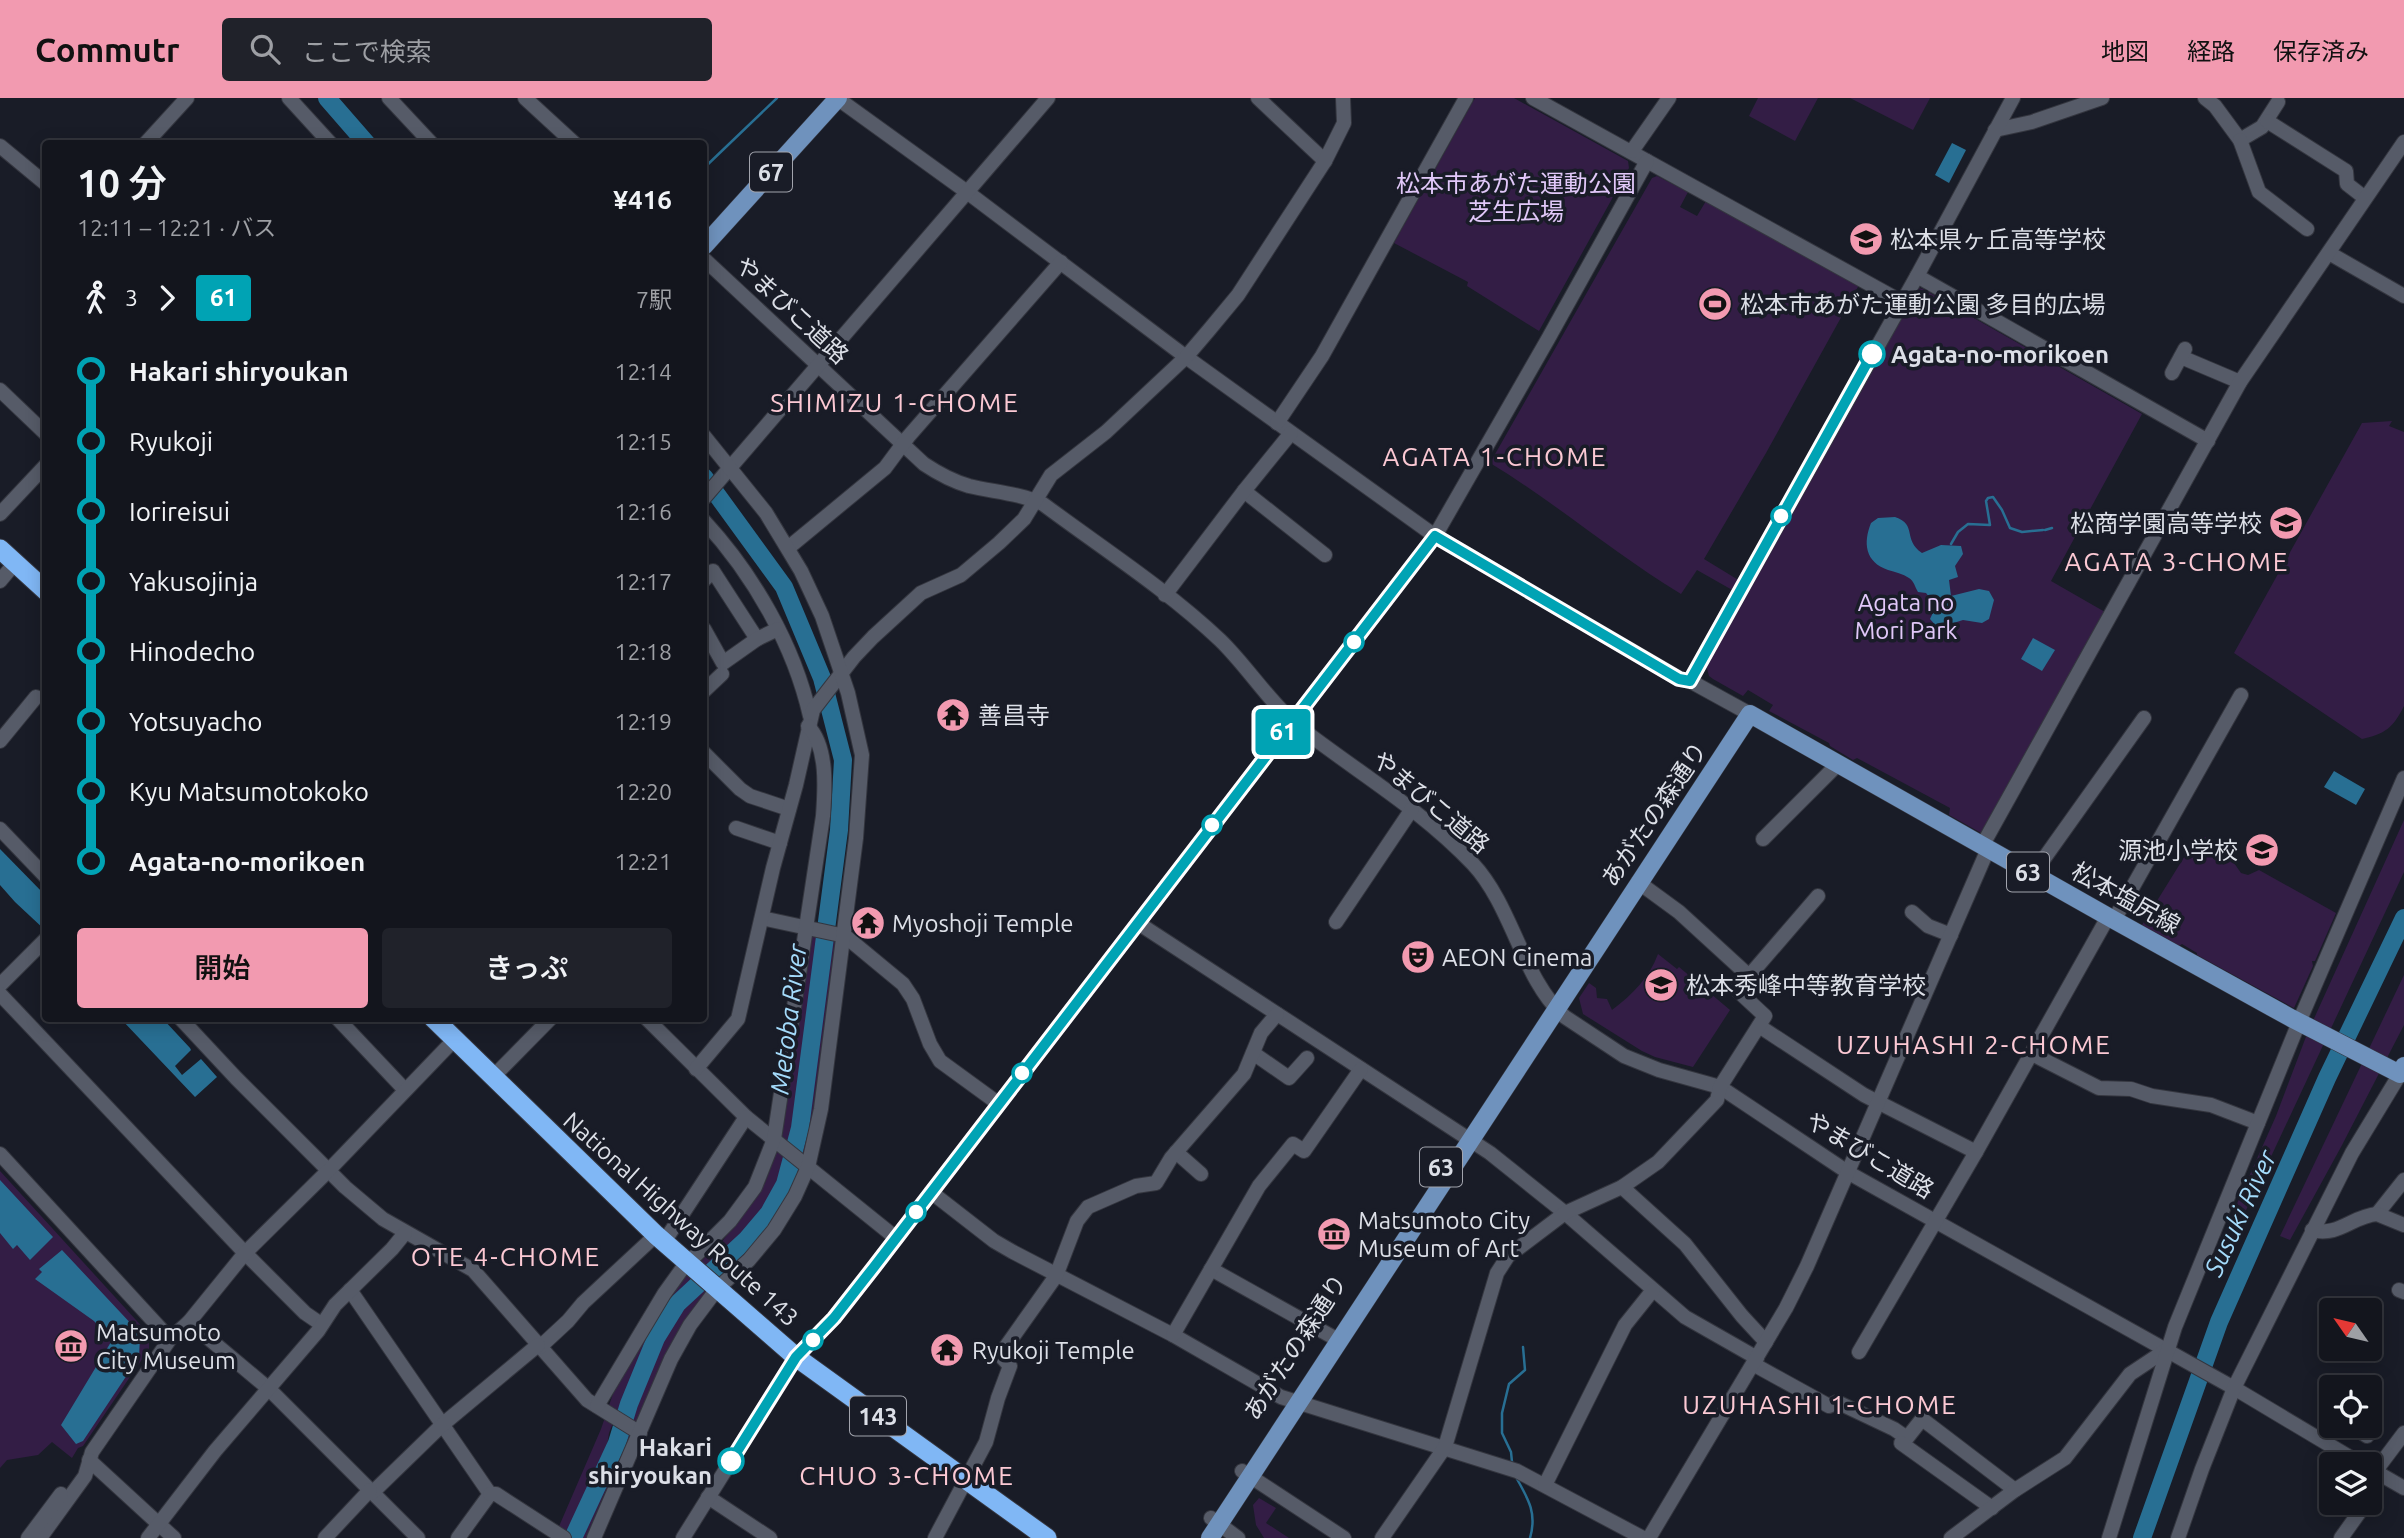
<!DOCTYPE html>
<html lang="ja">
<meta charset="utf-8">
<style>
body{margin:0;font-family:Ubuntu,"Noto Sans JP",sans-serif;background:#20222a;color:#f1f3f6;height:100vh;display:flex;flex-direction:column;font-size:26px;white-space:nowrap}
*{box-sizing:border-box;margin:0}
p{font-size:23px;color:#9d9fa4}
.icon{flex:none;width:38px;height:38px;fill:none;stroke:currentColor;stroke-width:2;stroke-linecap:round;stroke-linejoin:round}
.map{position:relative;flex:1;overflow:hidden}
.details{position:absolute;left:42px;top:42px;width:665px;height:882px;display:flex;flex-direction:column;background:#13151d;border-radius:7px;box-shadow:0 4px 18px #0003,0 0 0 2px #32343b}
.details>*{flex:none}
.badge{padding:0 14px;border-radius:5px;font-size:24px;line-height:46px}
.needle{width:46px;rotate:304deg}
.buttons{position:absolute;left:2319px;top:1200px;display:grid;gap:14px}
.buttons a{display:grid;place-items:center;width:63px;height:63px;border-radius:7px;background:#13151d;box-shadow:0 4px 18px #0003,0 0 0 2px #32343b;font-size:35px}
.map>.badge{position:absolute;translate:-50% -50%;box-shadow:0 0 0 4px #fff}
.legs{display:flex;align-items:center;gap:10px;height:77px;padding:0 35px;font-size:23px}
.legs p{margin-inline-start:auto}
.overview{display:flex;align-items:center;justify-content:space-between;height:119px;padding:0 35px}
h1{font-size:38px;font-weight:600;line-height:52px}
.cta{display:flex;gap:14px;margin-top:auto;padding:14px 35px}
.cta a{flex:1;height:80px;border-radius:7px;background:#f29ab0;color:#111;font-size:28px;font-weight:600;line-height:80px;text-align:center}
.cta a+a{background:#20222a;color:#f1f3f6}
ul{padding:0 35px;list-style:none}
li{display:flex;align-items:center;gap:24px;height:70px;font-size:26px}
li i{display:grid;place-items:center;width:10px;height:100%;margin:0 9px;background:currentColor}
li i::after{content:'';width:18px;height:18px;margin:-9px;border:5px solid;border-radius:50%;background:#13151d}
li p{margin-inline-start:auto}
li:first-child i{background:linear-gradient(#0000 50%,currentColor 0)}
li:last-child i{background:linear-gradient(currentColor 50%,#0000 0)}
header{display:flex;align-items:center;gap:42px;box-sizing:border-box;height:98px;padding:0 35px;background:#f29ab0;color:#111}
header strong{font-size:33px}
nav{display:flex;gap:38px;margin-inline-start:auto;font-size:24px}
.search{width:490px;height:63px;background:#20222a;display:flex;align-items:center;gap:18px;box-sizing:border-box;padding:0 24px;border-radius:7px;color:#9d9fa4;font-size:26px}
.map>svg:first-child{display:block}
</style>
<header>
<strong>Commutr</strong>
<div class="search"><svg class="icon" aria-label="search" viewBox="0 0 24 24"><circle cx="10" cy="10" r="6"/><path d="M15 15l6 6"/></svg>ここで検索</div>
<nav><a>地図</a><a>経路</a><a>保存済み</a></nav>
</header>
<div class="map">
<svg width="2404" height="1440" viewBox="0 0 2404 1440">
<rect width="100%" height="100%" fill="#191c27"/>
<g fill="#331d45">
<path d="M1475 0H1514L1628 63 1629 70 1539 233 1467 188 1468 184 1394 145Z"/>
<path d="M1758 0H1818L1795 43 1749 18Z"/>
<path d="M1850 0H1930L1913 32Z"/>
<path d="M1657 78 1688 94 1680 109 1697 118 1706 103 1859 187 1766 355 1704 461 1740 483 1734 493 1697 472 1681 496C1615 456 1556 405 1490 365L1652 80Z"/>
<path d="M1918 190 1923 191 2142 316 2051 483 2105 514 1983 736 1949 717 1950 710 1857 660 1853 662 1830 648 1829 645 1769 613 1773 607 1748 592 1743 598 1713 581 1709 578 1706 567Z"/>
<path d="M2392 323 2389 328 2404 334V608C2393 630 2385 636 2362 641L2234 555 2362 325Z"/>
<path d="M2404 722V774L2241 1123 2231 1119 2276 1018 2307 936Z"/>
<path d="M2205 739 2235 758 2234 765 2241 775 2248 777 2259 772 2336 815 2315 863H2312L2313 868 2294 910 2197 857V855L2182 846 2179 848 2142 827 2196 740Z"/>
<path d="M811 835H824L792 1060 779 1092 764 1117 745 1139 696 1178 664 1215 622 1302 609 1335 606 1355 595 1385 568 1437 554 1440 601 1331 616 1287 683 1179 721 1145 765 1085 781 1042Z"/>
<path d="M829 837 839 839 815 1009 804 1061 787 1102 771 1128 658 1273 586 1440H575L621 1341 631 1308 660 1242 679 1209 702 1192 749 1144 771 1117 788 1087 803 1022Z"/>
<path d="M1658 856 1677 871 1679 869 1730 912 1693 969 1655 959 1642 953 1583 916 1579 900 1589 885 1596 890 1597 900 1607 901 1612 912C1633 896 1649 880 1658 856Z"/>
<path d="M2404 877V927L2341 1049 2290 1142 2280 1138Z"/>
<path d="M0 1073 146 1233 149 1238V1251L83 1348 78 1350 72 1360 52 1344 38 1357 7 1362 0 1370Z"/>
<path d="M1259 1400 1276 1410 1266 1425 1289 1440H1264L1256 1427 1253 1407Z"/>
</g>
<g fill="#286f93">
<path d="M1952 45 1966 52 1949 85 1935 77Z"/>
<path d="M1895 419C1918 427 1902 441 1922 455L1941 447 1961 448 1963 456 1955 468 1958 479 1949 482 1951 498 1979 491 1989 493 1994 502 1989 521 1982 525 1963 522 1938 530 1930 521 1936 508 1926 495 1918 494C1915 489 1914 483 1909 480 1903 476 1895 474 1888 472 1865 464 1863 445 1871 425L1878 420Z"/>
<path d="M2033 540 2055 552 2042 573 2021 561Z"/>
<path d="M2334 673 2365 691 2356 707 2324 689Z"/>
<path d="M0 751 45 797V832L15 804 0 787Z"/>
<path d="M121 921H163L190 950 191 952 175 968 182 977 201 961 217 979 195 999Z"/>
<path d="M0 1082 53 1139 30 1162 17 1147 13 1151 0 1135Z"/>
<path d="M62 1152 135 1230 140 1239 139 1259 83 1343 76 1346 61 1327 111 1244 94 1223 35 1181 42 1174 39 1171Z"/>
</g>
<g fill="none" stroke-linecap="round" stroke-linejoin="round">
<g stroke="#286f93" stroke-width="2.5">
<path d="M704 70 777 0"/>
<path d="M2045 432 2052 430"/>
<path d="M1951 446 1958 434 1968 426 1990 427 1986 403 1988 400 1993 399 2002 412 2010 430 2022 434 2043 432"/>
<path d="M1512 1364 1511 1354 1502 1335V1315L1509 1286 1525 1272 1523 1249"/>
<path d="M1517 1381C1529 1402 1537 1416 1530 1440"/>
</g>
<g stroke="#286f93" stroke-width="18">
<path d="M327 0 367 46"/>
<path d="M573 1440 617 1345 629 1306 656 1240 677 1206 747 1141 769 1115 785 1086 800 1030 839 732 843 662 822 580 784 489 704 379"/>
<path d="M2142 1440 2219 1224 2327 980 2404 820"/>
</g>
<g stroke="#34363f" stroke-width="16">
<g id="minor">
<path d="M289 0 331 46"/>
<path d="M389 0 432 46"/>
<path d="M525 0 575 46"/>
<path d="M837 0 967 94 1186 259 1435 438 1680 581 1690 583 1750 616"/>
<path d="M1258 0 1325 63"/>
<path d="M1533 0 1902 204"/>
<path d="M2205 0 2215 8 2240 42 2262 29 2278 4"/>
<path d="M2267 23 2346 73 2347 86 2365 100"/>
<path d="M1995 32 2032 24 2102 0"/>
<path d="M2240 42 2259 94 2307 131"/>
<path d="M145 46 187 0"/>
<path d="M0 48 46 86"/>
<path d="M1632 53 1669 0"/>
<path d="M2329 155 2404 198"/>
<path d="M704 161 924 366C939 376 952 383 969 388 994 394 1019 395 1043 406 1102 450 1166 491 1220 542 1247 568 1269 604 1298 628 1357 674 1421 711 1473 766 1513 809 1523 883 1565 919L1624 958 1659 972 1720 989 1849 1075 2234 1290 2363 1367"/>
<path d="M1917 178 2208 343"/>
<path d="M2181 259 2240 284"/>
<path d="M2172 275 2185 251"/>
<path d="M0 292 46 336"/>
<path d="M1277 325 1322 258 1466 0"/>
<path d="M1244 393 1325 457"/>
<path d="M704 400 1048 0"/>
<path d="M0 416 46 367"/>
<path d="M704 423C753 476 794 547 810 618"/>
<path d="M788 450 885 370 908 339 1061 164"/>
<path d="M704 482 713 473 757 541"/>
<path d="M0 483 15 465"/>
<path d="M1165 497 1244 393 1291 335"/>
<path d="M704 531 723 565 757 541 778 531"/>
<path d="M1690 583 1917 178 2013 0"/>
<path d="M704 593 722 576"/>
<path d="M0 643 36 599"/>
<path d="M704 655 740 691 750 698 789 711"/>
<path d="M736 730 780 745"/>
<path d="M0 731 46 779"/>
<path d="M1763 741 1833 671"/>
<path d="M1982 748 2240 284 2404 44"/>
<path d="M2033 776 2144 620"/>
<path d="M1638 784 1679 814 1749 878"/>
<path d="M1912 814 1928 828 1951 837"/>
<path d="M762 820 845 838 903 886 913 901 930 946 940 963 999 1006"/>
<path d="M2114 822 2241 597"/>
<path d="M1336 824 1412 711"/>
<path d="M1138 825 1490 1055 1565 1115 1685 1219 1757 1260"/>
<path d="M0 887 46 841"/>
<path d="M0 896 245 1155 305 1215 321 1226"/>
<path d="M180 920 236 980 345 1089 383 1121 473 1172 587 1302 640 1335"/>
<path d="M337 920 405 992"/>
<path d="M646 920 746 1019 896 1140"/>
<path d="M1759 928 1864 997 1976 1054"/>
<path d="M1253 955 1289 980 1307 960"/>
<path d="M2032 956 2099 990 2131 991 2152 998 2211 1007 2258 1025"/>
<path d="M696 971 738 921 773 770 796 687 813 612 854 559 873 539 921 495 961 477 999 445 1024 421 1051 377 1106 334 1186 259 1209 232 1238 197 1325 63 1344 25 1343 0"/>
<path d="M492 980 551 920"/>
<path d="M1176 1054 1201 1076"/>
<path d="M0 1056 170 1241 92 1354 85 1378 40 1440"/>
<path d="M1622 1089 1685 1146 1742 1218 1766 1244"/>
<path d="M931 1094 994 1143 1013 1154 1173 1237 1281 1299 1517 1373 1643 1440"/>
<path d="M2377 1116 2404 1082"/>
<path d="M2312 1132C2339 1139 2352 1118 2377 1116L2404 1127"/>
<path d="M664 1144 746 1019"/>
<path d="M1211 1171 1340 1243"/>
<path d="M350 1192 490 1396 458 1440"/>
<path d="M2399 1192 2404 1194"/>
<path d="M189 1224 269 1291 418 1440"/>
<path d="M1173 1237 1259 1088 1293 1046 1304 1053 1361 971"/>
<path d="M170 1241 189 1224 245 1155 328 1073 454 942"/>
<path d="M540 1249 568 1223 583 1205 656 1137"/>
<path d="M1859 1254 1976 1054 2108 819"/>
<path d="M1753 1266 1829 1308 1837 1304 1894 1331 1907 1340 1922 1321 2015 1392"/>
<path d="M597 1308 664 1196 682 1171 730 1123 755 1089 774 1041 823 718C825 691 828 649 808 628"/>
<path d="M2355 1330 2367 1338"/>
<path d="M1901 1345 1992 1410"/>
<path d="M89 1362 174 1440"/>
<path d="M2371 1371 2404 1390"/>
<path d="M1242 1373 1344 1440"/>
<path d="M1545 1387 1625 1227 1653 1192"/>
<path d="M372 1395 442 1327 538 1247"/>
<path d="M490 1396H496L564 1440"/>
<path d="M2370 1396 2380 1367 2404 1335"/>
<path d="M708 1399 770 1440"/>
<path d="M1211 1420 1238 1440"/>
<path d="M28 1440 61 1396"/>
<path d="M148 1440 215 1353 318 1233 335 1207 392 1151 405 1135"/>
<path d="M325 1440 370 1392"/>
<path d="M594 1440 671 1261 690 1227 717 1191 749 1162 774 1132 795 1098 808 1069 821 1011 856 740 862 657 848 595 822 518 801 473 766 415 704 338"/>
<path d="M683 1440 796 1259 834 1220 874 1169 1435 438 1548 241 1647 63"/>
<path d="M935 1440 986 1344 998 1300 1010 1268 1000 1257 1056 1178 1077 1123 1088 1109 1136 1088 1156 1085 1171 1060 1244 976 1261 935 1277 916"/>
<path d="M1382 1440 1445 1349 1497 1175 1508 1158 1565 1115 1622 1089 1658 1064 1717 1002 1720 989 1765 918 1737 892 1818 798"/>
<path d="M1649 1440 1786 1210 1807 1168 1988 751"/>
<path d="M1951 1440 2015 1392 2065 1360 2130 1276 2166 1252"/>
<path d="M2109 1440 2175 1229 2302 917 2404 680"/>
<path d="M2178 1440 2202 1371 2234 1290 2352 1055 2400 976"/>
<path d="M2341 1440 2366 1405"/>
</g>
</g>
<g stroke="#34363f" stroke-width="19">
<g id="major">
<path d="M704 148 838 0"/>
<path d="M1210 1440 1750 616 2114 822 2291 920 2400 976 2404 968"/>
</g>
</g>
<g stroke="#34363f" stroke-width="21">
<g id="highway">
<path d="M0 451 46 493"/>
<path d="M433 920 656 1137 796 1259 1047 1440"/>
</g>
</g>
<use href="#minor" stroke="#565b68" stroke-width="14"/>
<use href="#major" stroke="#6f92bd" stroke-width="18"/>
<use href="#highway" stroke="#80b7f5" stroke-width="19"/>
</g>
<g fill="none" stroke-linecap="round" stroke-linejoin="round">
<g stroke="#fff" stroke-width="16">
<path id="line-1" d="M731 1363 796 1259 834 1220 874 1169 1435 438 1679 581 1690 583 1872 256"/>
</g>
<use href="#line-1" stroke="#00a3b4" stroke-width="10"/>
</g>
<defs>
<g id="school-disc" transform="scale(1.75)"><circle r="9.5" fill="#f29ab0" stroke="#191c27"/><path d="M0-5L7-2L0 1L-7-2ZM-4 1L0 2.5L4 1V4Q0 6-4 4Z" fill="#111"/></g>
<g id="stadium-disc" transform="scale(1.75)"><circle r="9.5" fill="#f29ab0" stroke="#191c27"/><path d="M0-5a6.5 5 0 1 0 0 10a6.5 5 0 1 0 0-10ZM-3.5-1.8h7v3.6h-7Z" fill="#111"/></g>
<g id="temple-disc" transform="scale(1.75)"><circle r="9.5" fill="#f29ab0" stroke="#191c27"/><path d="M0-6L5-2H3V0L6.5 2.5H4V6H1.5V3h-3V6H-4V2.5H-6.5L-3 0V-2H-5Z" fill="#111"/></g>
<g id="theatre-disc" transform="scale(1.75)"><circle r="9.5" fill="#f29ab0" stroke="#191c27"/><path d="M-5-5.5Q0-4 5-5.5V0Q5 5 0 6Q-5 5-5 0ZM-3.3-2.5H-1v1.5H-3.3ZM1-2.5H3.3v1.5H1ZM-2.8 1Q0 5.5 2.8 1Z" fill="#111"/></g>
<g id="museum-disc" transform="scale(1.75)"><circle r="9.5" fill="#f29ab0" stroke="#191c27"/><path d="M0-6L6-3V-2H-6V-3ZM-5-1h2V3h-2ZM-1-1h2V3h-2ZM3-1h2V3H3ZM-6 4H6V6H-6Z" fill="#111"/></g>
</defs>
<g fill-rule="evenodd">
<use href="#school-disc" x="1866" y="141"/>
<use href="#stadium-disc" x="1715" y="206"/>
<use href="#school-disc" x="2286" y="425"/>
<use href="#temple-disc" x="953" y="617"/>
<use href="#school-disc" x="2262" y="752"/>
<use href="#temple-disc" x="868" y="825"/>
<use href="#theatre-disc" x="1418" y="859"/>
<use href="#school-disc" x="1661" y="887"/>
<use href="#museum-disc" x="1334" y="1136"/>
<use href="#museum-disc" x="71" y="1248"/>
<use href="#temple-disc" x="947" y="1252"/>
</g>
<g fill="#fff" stroke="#00a3b4" stroke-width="3.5">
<circle cx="1872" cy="256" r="12"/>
<circle cx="1781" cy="418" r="9"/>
<circle cx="1354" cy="544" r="9"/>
<circle cx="1212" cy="727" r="9"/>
<circle cx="1022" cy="975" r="9"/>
<circle cx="916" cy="1114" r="9"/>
<circle cx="813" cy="1242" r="9"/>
<circle cx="731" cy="1363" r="12"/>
</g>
<g text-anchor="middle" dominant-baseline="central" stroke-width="7" stroke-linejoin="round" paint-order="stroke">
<g fill="#191c27" stroke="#a2a4ad" stroke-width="2">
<rect x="750" y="54.5" width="42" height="39" rx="5"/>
<rect x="2007" y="754.5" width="42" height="39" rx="5"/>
<rect x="1420" y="1049.5" width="42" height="39" rx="5"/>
<rect x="850" y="1298.5" width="56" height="39" rx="5"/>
</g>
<g font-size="23" font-weight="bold" fill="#dcdfe7">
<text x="771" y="74">67</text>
<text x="2028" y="774">63</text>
<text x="1441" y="1069">63</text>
<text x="878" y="1318">143</text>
</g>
<g font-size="24" fill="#e1c8f9" stroke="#191c27">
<text x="1516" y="85">松本市あがた運動公園<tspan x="1516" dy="28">芝生広場</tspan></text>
<text x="1906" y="504">Agata no<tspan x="1906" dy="28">Mori Park</tspan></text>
</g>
<g font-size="24" fill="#dcdfe7" stroke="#191c27" text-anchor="start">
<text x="1890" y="141">松本県ヶ丘高等学校</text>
<text x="1740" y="206">松本市あがた運動公園 多目的広場</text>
<text x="2262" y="425" text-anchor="end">松商学園高等学校</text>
<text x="978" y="617">善昌寺</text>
<text x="2238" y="752" text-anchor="end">源池小学校</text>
<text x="892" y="825">Myoshoji Temple</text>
<text x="1442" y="859">AEON Cinema</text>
<text x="1686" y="887">松本秀峰中等教育学校</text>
<text x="1358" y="1122">Matsumoto City<tspan x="1358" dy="28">Museum of Art</tspan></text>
<text x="96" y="1234">Matsumoto<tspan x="96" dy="28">City Museum</tspan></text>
<text x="972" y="1252">Ryukoji Temple</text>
</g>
<g font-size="24" fill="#dcdfe7" stroke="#191c27">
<text transform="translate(792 212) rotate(43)">やまびこ道路</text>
<text transform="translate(1431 704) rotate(40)">やまびこ道路</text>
<text transform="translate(1654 716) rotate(-56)">あがたの森通り</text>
<text transform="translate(2126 800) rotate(29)">松本塩尻線</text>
<text transform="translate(1870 1057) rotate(31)">やまびこ道路</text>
<text transform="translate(681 1121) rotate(42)">National Highway Route 143</text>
<text transform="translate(1295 1249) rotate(-57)">あがたの森通り</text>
</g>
<g font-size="24" font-weight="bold" fill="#dcdfe7" stroke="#191c27" text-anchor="start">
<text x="1891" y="256">Agata-no-morikoen</text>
<text x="712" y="1349" text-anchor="end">Hakari<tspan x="712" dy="28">shiryoukan</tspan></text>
</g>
<g font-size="26" letter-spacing="2" fill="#fcc9d4" stroke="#191c27">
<text x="895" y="304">SHIMIZU 1-CHOME</text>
<text x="1495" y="358">AGATA 1-CHOME</text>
<text x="2177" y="463">AGATA 3-CHOME</text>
<text x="1974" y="946">UZUHASHI 2-CHOME</text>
<text x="506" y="1158">OTE 4-CHOME</text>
<text x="1820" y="1306">UZUHASHI 1-CHOME</text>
<text x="907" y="1377">CHUO 3-CHOME</text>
</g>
<g font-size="26" font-style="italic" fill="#a4dbfb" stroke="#191c27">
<text transform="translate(788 921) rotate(-83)">Metoba River</text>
<text transform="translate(2240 1115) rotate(-65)">Susuki River</text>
</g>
</g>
</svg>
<div class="buttons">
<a><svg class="needle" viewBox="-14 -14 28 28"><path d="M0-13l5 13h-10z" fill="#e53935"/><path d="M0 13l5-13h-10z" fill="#9d9fa4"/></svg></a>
<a><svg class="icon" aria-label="locate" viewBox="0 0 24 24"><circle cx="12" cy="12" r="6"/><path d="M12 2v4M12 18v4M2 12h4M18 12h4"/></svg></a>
<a><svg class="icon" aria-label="layers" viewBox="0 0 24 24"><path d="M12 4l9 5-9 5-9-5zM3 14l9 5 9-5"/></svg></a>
</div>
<b class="badge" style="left:1283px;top:634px;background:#00a3b4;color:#fff">61</b>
<section class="details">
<div class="overview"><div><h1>10 分</h1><p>12:11 – 12:21 · バス</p></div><b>¥416</b></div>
<div class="legs"><svg class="icon" aria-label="walk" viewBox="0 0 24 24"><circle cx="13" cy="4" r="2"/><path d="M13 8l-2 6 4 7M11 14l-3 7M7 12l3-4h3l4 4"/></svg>3<svg class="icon" aria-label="forward" viewBox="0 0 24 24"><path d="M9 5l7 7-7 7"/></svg><b class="badge" style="background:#00a3b4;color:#fff">61</b><p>7駅</p></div>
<ul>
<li><i style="color:#00a3b4"></i><b>Hakari shiryoukan</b><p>12:14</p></li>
<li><i style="color:#00a3b4"></i><span>Ryukoji</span><p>12:15</p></li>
<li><i style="color:#00a3b4"></i><span>Iorireisui</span><p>12:16</p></li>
<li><i style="color:#00a3b4"></i><span>Yakusojinja</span><p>12:17</p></li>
<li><i style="color:#00a3b4"></i><span>Hinodecho</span><p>12:18</p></li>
<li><i style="color:#00a3b4"></i><span>Yotsuyacho</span><p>12:19</p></li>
<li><i style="color:#00a3b4"></i><span>Kyu Matsumotokoko</span><p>12:20</p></li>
<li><i style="color:#00a3b4"></i><b>Agata-no-morikoen</b><p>12:21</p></li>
</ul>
<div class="cta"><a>開始</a><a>きっぷ</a></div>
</section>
</div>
